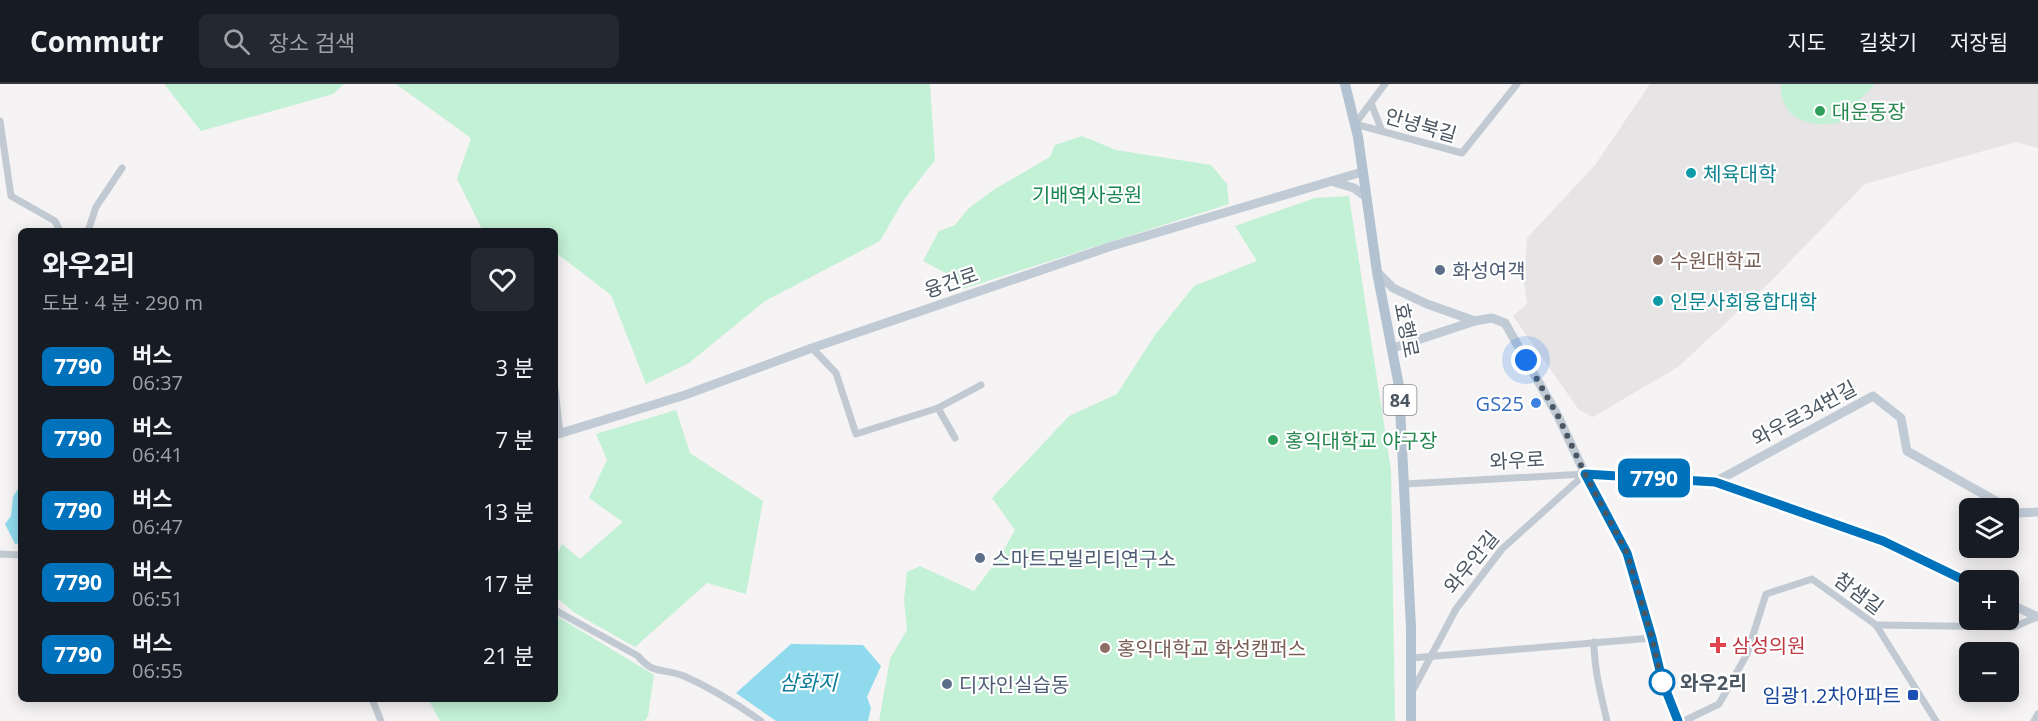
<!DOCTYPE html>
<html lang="ko">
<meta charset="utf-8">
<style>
body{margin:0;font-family:"Open Sans","Noto Sans KR",sans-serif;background:#242831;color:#f1f3f6;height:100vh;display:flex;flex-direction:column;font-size:22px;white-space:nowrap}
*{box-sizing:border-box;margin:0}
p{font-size:20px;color:#9ea1a6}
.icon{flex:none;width:33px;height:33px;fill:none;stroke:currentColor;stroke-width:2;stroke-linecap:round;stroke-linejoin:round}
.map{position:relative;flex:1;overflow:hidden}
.sheet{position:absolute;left:18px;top:144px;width:540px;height:474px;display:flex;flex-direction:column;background:#171b24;border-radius:9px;box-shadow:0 3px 15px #0003}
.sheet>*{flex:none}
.badge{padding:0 12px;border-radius:9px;font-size:21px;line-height:39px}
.buttons{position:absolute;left:1959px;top:414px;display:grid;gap:12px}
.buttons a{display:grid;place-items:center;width:60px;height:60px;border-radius:9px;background:#171b24;box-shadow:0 3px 15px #0003;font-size:30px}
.you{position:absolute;width:30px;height:30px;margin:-15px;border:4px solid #fff;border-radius:50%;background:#1a73e8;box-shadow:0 0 0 9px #1a73e833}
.map>.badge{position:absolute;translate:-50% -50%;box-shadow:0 0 0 3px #fff}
.round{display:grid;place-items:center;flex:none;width:63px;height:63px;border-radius:9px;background:#242831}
.headline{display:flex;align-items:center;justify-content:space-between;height:102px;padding:0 24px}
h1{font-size:28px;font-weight:700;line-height:45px}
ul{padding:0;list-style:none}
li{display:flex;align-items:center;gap:18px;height:72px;padding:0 24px}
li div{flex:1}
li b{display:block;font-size:22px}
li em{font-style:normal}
li .badge{min-width:66px;font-weight:700;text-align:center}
header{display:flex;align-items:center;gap:36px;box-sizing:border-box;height:84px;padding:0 30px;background:#171b24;border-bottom:2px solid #363941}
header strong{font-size:28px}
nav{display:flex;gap:33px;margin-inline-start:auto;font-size:21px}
.search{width:420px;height:54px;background:#242831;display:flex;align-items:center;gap:15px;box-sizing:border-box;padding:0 21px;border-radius:9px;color:#9ea1a6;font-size:22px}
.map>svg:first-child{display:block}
</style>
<header>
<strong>Commutr</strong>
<div class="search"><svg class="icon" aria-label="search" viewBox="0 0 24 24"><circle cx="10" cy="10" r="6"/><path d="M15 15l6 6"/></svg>장소 검색</div>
<nav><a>지도</a><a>길찾기</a><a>저장됨</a></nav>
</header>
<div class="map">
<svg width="2038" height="637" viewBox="0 0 2038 637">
<rect width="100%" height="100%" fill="#f5f3f3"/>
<path fill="#e6e4e5" d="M1650 0H2038V64L2016 58 1865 100 1771 197 1678 283 1593 333 1579 326 1513 232 1527 220 1524 198 1527 154 1595 81Z"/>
<g fill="#c3f1d5">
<path d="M164 0H344L333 10 201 47Z"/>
<path d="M396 0H930L935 76 903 117 880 157 765 217 689 279 646 300 611 211 555 168V147H483L457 95 471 54Z"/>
<path d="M1781 0H1875L1838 39C1817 42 1794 40 1784 19 1781 14 1781 6 1781 0Z"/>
<path d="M1082 52 1116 66 1211 81 1227 100 1229 120 962 205 959 196 923 177 939 147 955 141 969 124 995 105 1050 73 1055 61Z"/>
<path d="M1349 112 1391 386 1395 637H879L890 575 907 546 904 516 907 488 920 482 974 507 999 474 1015 446 992 414 1069 332 1117 310 1155 251 1194 202 1257 177 1235 142 1315 114Z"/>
<path d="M676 326 690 369 763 417 746 510 707 499 635 563 575 529 555 512V474L562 460 580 475 623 438 589 414 607 376 596 350Z"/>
<path d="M555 531 654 591 648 632 645 637H440L428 615H555Z"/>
</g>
<g fill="#90daee">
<path d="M21 400V459L15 460 5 440 11 432 13 413Z"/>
<path d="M791 560 863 561 881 582 867 613 871 624 868 637H776L736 609Z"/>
</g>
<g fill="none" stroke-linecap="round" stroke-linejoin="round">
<g stroke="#c1cad2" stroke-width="7">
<path d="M1385 0 1355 40 1462 69 1517 0"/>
<path d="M1371 19 1382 47"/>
<path d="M0 37 11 112 55 137 60 147"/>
<path d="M88 147 96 123 122 84"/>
<path d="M812 264 836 289 856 350 938 324 981 301"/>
<path d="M555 305 560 350"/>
<path d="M938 324 955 354"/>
<path d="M1585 390 1627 469 1652 554 1663 599 1678 637"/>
<path d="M1405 400 1585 390"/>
<path d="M0 470 21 471"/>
<path d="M555 526 638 572C653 591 664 584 684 592 711 604 737 620 761 637"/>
<path d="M1876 541 2014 543 2037 533"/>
<path d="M1594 558C1594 585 1601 611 1607 637"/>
<path d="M1412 574 1652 554"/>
<path d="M1413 606 1456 525 1502 465 1585 390"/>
<path d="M372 615 381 637"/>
<path d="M1684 637 1719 620 1747 570 1766 510 1812 495 1876 541 1936 637"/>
<path d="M2034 637 2038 630"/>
</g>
<g stroke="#c1cbd6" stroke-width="9">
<path d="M1334 98 1354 104 1366 113"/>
<path d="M1377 188 1393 204 1427 220 1475 237"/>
<path d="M1393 264 1475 237 1492 234 1505 239 1558 332 1585 390 1715 398 1883 457 1970 499"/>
<path d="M555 351 685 311 812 264 1112 162 1362 88"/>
<path d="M1715 398 1873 312 1901 334 1907 367 2008 424"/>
<path d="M2008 425 2016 429 2038 428"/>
<path d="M2008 519 2038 533"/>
</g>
<path stroke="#b3c2d1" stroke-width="10" d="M1345 0 1358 53 1377 188 1399 302 1411 544V637"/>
</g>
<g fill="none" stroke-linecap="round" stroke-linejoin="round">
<g stroke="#fff" stroke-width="14">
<path id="line" d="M1678 637 1663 599 1652 554 1627 469 1585 390 1715 398 1883 457 1970 499"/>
</g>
<use href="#line" stroke="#0072bc" stroke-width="9"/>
<path stroke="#4a5661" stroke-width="6" stroke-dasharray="0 10.8" d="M1526 276 1558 332 1585 390 1627 469 1652 554 1662 598"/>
</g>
<g fill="#2e9e5b" stroke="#fff" stroke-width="2">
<circle cx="1820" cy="27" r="6"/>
<circle cx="1273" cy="356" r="6"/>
</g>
<g fill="#0f9aa8" stroke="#fff" stroke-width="2">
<circle cx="1691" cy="89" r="6"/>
<circle cx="1658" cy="217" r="6"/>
</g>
<g fill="#8d6e63" stroke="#fff" stroke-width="2">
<circle cx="1658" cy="176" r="6"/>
<circle cx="1105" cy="564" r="6"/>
</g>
<g fill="#5c6f8a" stroke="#fff" stroke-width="2">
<circle cx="1440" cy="186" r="6"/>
<circle cx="980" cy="474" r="6"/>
<circle cx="947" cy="600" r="6"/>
</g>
<circle fill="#3f7fe0" stroke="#fff" stroke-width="2" cx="1536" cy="319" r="6"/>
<path fill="#e0444e" stroke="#fff" stroke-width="2" d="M1715 552h6v6h6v6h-6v6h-6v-6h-6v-6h6z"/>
<circle fill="#fff" stroke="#0072bc" stroke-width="3" cx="1662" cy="598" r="12"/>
<rect fill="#1a4fb4" stroke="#fff" stroke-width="2" x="1907" y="605" width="12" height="12" rx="3"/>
<g text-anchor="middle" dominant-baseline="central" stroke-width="4.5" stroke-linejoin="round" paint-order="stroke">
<rect fill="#fff" stroke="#808990" stroke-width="1.5" x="1383.5" y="301" width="33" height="30" rx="4.5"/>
<g font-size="18" font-weight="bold" fill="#4a5661">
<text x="1400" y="316">84</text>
</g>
<g font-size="20" fill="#27864d" stroke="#fff" text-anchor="start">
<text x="1832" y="27">대운동장</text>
<text x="1285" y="356">홍익대학교 야구장</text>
</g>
<g font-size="20" fill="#4a5661" stroke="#fff">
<text transform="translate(1421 41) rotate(16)">안녕북길</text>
<text transform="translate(951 198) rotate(-19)">융건로</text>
<text transform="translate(1407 246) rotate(79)">효행로</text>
<text transform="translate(1804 329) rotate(-28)">와우로34번길</text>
<text transform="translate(1517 376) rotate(-3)">와우로</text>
<text transform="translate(1471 478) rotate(-51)">와우안길</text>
<text transform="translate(1859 509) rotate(37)">참샘길</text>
</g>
<g font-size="20" fill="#0d838f" stroke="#fff" text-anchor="start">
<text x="1703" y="89">체육대학</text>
<text x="1670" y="217">인문사회융합대학</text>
</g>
<g font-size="20" fill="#17864f" stroke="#fff">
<text x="1087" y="110">기배역사공원</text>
</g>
<g font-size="20" fill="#785e54" stroke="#fff" text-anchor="start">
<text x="1670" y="176">수원대학교</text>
<text x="1117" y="564">홍익대학교 화성캠퍼스</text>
</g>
<g font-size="20" fill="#4e5e75" stroke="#fff" text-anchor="start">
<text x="1452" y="186">화성여객</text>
<text x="992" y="474">스마트모빌리티연구소</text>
<text x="959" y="600">디자인실습동</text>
</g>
<g font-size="20" fill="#366cbe" stroke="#fff" text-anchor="end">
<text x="1524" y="319">GS25</text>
</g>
<g font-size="20" fill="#be3a42" stroke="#fff" text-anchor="start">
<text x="1732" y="561">삼성의원</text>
</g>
<g font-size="20" font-weight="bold" fill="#4a5661" stroke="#fff" text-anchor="start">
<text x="1680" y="598">와우2리</text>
</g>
<g font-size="20" fill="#164399" stroke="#fff" text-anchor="end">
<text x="1901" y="611">임광1.2차아파트</text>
</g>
<g font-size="21" font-style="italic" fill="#0c7c9b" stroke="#fff">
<text x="808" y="598">삼화지</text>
</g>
</g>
</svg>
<div class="buttons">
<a><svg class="icon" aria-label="layers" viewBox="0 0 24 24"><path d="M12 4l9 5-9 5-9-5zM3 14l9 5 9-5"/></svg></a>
<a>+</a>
<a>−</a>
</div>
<div class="you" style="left:1526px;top:276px"></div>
<b class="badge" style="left:1654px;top:394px;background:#0072bc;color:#fff">7790</b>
<section class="sheet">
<div class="headline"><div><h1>와우2리</h1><p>도보 · 4 분 · 290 m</p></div><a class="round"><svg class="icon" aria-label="heart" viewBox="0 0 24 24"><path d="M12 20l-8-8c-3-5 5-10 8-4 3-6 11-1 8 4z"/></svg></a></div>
<ul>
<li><span class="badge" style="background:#0072bc;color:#fff">7790</span><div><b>버스</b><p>06:37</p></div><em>3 분</em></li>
<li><span class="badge" style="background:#0072bc;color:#fff">7790</span><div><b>버스</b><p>06:41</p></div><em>7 분</em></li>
<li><span class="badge" style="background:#0072bc;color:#fff">7790</span><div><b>버스</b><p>06:47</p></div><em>13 분</em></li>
<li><span class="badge" style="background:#0072bc;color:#fff">7790</span><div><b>버스</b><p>06:51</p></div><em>17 분</em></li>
<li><span class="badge" style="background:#0072bc;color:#fff">7790</span><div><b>버스</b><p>06:55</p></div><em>21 분</em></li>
</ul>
</section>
</div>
